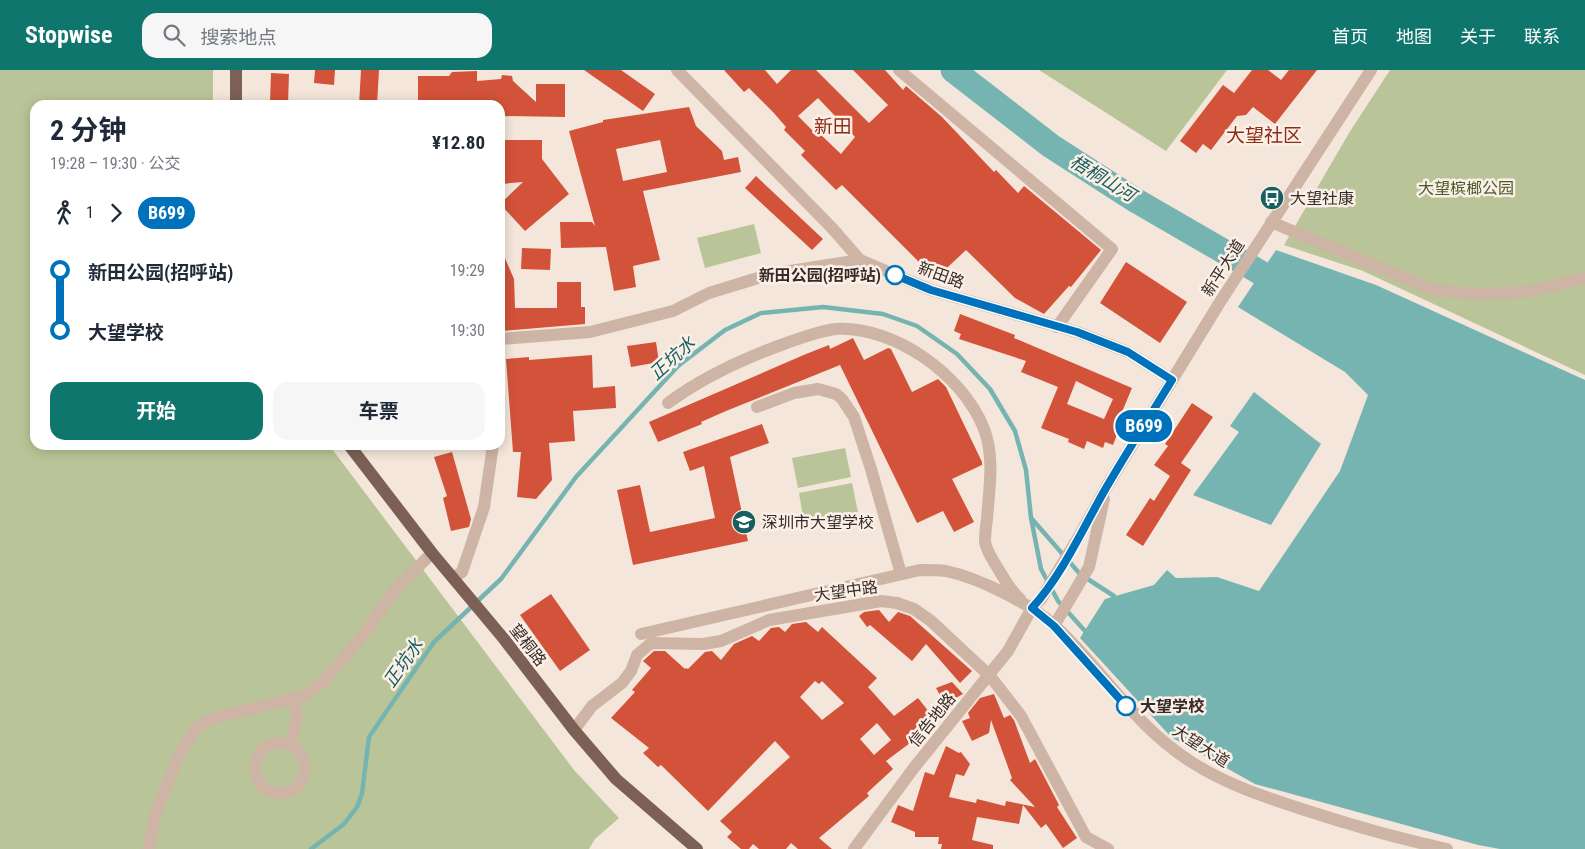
<!DOCTYPE html>
<html lang="zh">
<meta charset="utf-8">
<style>
body{margin:0;font-family:"Roboto Condensed","Noto Sans SC",sans-serif;background:#f6f6f7;color:#1f2937;height:100vh;display:flex;flex-direction:column;font-size:19px;white-space:nowrap}
*{box-sizing:border-box;margin:0}
p{font-size:16px;color:#747a83}
.icon{flex:none;width:28px;height:28px;fill:none;stroke:currentColor;stroke-width:2;stroke-linecap:round;stroke-linejoin:round}
.map{position:relative;flex:1;overflow:hidden}
.drawer{position:absolute;left:30px;top:30px;width:475px;height:350px;display:flex;flex-direction:column;background:#fff;border-radius:15px;box-shadow:0 2px 12px #0003}
.drawer>*{flex:none}
.badge{padding:0 10px;border-radius:16px;font-size:18px;line-height:32px}
.map>.badge{position:absolute;translate:-50% -50%;box-shadow:0 0 0 2px #fff}
.legs{display:flex;align-items:center;gap:8px;height:55px;padding:0 20px;font-size:16px}
.legs p{margin-inline-start:auto}
.headline{display:flex;align-items:center;justify-content:space-between;height:85px;padding:0 20px}
h1{font-size:28px;font-weight:700;line-height:38px}
.button{display:flex;gap:10px;margin-top:auto;padding:10px 20px}
.button a{flex:1;height:58px;border-radius:15px;background:#0f766e;color:#fff;font-size:20px;font-weight:700;line-height:58px;text-align:center}
.button a+a{background:#f6f6f7;color:#1f2937}
ul{padding:0 20px;list-style:none}
li{display:flex;align-items:center;gap:18px;height:60px;font-size:19px}
li i{display:grid;place-items:center;width:8px;height:100%;margin:0 6px;background:currentColor}
li i::after{content:'';width:12px;height:12px;margin:-6px;border:4px solid;border-radius:50%;background:#fff}
li p{margin-inline-start:auto}
li:first-child i{background:linear-gradient(#0000 50%,currentColor 0)}
li:last-child i{background:linear-gradient(currentColor 50%,#0000 0)}
header{display:flex;align-items:center;gap:30px;box-sizing:border-box;height:70px;padding:0 25px;background:#0f766e;color:#fff}
header strong{font-size:24px}
nav{display:flex;gap:28px;margin-inline-start:auto;font-size:18px}
.search{width:350px;height:45px;background:#f6f6f7;display:flex;align-items:center;gap:12px;box-sizing:border-box;padding:0 18px;border-radius:15px;color:#747a83;font-size:19px}
.map>svg:first-child{display:block}
</style>
<header>
<strong>Stopwise</strong>
<div class="search"><svg class="icon" aria-label="search" viewBox="0 0 24 24"><circle cx="10" cy="10" r="6"/><path d="M15 15l6 6"/></svg>搜索地点</div>
<nav><a>首页</a><a>地图</a><a>关于</a><a>联系</a></nav>
</header>
<div class="map">
<svg width="1585" height="779" viewBox="0 0 1585 779">
<rect width="100%" height="100%" fill="#f4e6da"/>
<g fill="#b9c598">
<path d="M0 0H213V35H35V375H329L574 700 619 748 595 769 589 779H0Z"/>
<path d="M1039 0H1227L1166 81Z"/>
<path d="M1390 0H1585V305L1363 201 1284 175 1349 63Z"/>
<path d="M754 154 761 183 705 198 697 168Z"/>
<path d="M845 378 851 407 798 418 792 388Z"/>
<path d="M852 413 858 442 804 452 799 423Z"/>
</g>
<g fill="#76b4b2">
<path d="M1276 180 1376 215 1585 310V779H1500L1478 775 1255 714 1171 667 1080 568 1105 529 1154 515 1167 500 1176 508 1217 507 1259 521 1340 401 1368 325 1345 302 1238 237Z"/>
<path d="M1254 322 1321 374 1271 455 1193 425 1239 362 1230 356Z"/>
</g>
<g fill="none" stroke-linecap="round" stroke-linejoin="round">
<g stroke="#76b4b2" stroke-width="4.5">
<path d="M1032 449 1080 504 1114 526"/>
<path d="M311 779 344 754 357 737 362 724 369 667 434 572 501 509 576 407 678 296 725 260 761 243 823 237 883 244 917 256 957 284 990 319 1015 361 1026 400 1031 448 1041 499 1058 531 1085 561"/>
</g>
<path stroke="#76b4b2" stroke-width="25" d="M953 0 1051 76 1135 130 1261 203"/>
</g>
<g fill="#d3533a" fill-rule="evenodd">
<path d="M315 0H335L334 15 314 13Z"/>
<path d="M361 0H379L377 35H359Z"/>
<path d="M584 0H621L655 24 643 41Z"/>
<path d="M724 0H765L777 14 791 0H816L869 53 888 35 853 0H885L903 20 906 16 942 47 994 102 996 100 1018 123 1024 116 1101 180 1071 217 1069 216 1044 244 1015 228 966 180 932 212 917 196 920 193 842 115 836 120 801 85 805 81 784 60 786 57 773 42 749 18 744 22ZM818 28 855 67 841 84 821 65 819 67 798 46Z"/>
<path d="M1252 0H1268L1281 10 1289 0H1317L1275 54 1253 37 1246 45 1237 46 1211 80 1203 74 1196 83 1180 71 1223 15 1234 23Z"/>
<path d="M477 1V11L501 9 502 5 512 6 513 11 536 32V14H565V47L500 46V35H418V6H449L452 2Z"/>
<path d="M271 3 289 4 288 34 270 33Z"/>
<path d="M689 37 696 56 722 81 724 90 738 87 741 102 643 121 660 190 633 196 636 217 614 221 606 177 561 178 560 152H592L595 156 569 61 603 52V50ZM660 70 667 102 623 111 616 79Z"/>
<path d="M500 70H542V89L569 124 525 161 502 136V132L523 112 501 114Z"/>
<path d="M756 106 823 169 812 180 745 118Z"/>
<path d="M500 177 514 209 515 238H557V212H581V237H585V254L502 261Z"/>
<path d="M522 178 551 179 550 200 521 199Z"/>
<path d="M1126 192 1187 232 1160 273 1100 233Z"/>
<path d="M960 244 1015 265 1014 268 1132 318 1114 361 1118 362 1113 375 1105 372 1103 378 1087 371 1084 379 1068 372 1069 369 1041 358 1058 317 1021 302 1026 291 959 269 961 264 954 261ZM1076 311 1113 329 1104 349 1067 334Z"/>
<path d="M853 268 864 290 888 278 891 279 912 322 938 309 946 317 982 392V395L952 409 974 452 954 462 943 441 917 453 840 295 726 341 701 352 702 354 658 372 649 352 806 284 829 275 830 279Z"/>
<path d="M656 272 659 292 631 297 627 276Z"/>
<path d="M592 285 593 318 615 316 616 338 573 341 575 371 549 373 552 410 536 429 517 427 521 382H513L506 289 529 287V290Z"/>
<path d="M1192 333 1213 347 1181 393 1191 400 1143 476 1126 465 1150 428 1154 431 1170 406 1154 395 1168 376 1165 374Z"/>
<path d="M762 354 769 373 730 387 748 471 633 495 617 420 640 415 650 462 715 448 704 396 690 401 683 382Z"/>
<path d="M452 382 471 449 469 457 451 461 443 428 447 426 434 387Z"/>
<path d="M551 524 590 580 560 601 520 545Z"/>
<path d="M879 540 889 552 898 542 910 546 972 601 960 613 926 574 912 591 870 555 867 557 859 546 864 542Z"/>
<path d="M806 552 818 562 822 557 877 608 868 617 894 646 918 628 933 647 910 664 914 670 886 691 893 699 867 723 869 726 819 768 832 779H798L791 773 786 779H759L753 774 749 779H741L727 767 732 762 720 751 790 687 775 671 708 741 661 695 658 697 643 683 649 678 611 648 635 622 632 620 651 598 643 591 654 581H665L685 599 686 598 688 599 705 582 712 581 721 590 734 574 752 566 759 571 771 558 779 557 785 562 792 554ZM815 611 819 614 822 611 844 633 822 650 800 627ZM877 653 891 670 874 685 860 669Z"/>
<path d="M952 612 963 624 945 634 936 618Z"/>
<path d="M994 624 1004 648 1010 645 1014 650 1030 693 1035 689 1059 735 1057 737 1077 768 1063 778 1046 754 1041 758 1023 735 1019 754 977 747 972 770 993 775V779H941L942 774H938L939 767H915V762L891 752 898 735 913 741 925 702 934 705 946 676 959 683 961 682 970 694 964 706 956 704 949 727 976 733 977 729 1005 736 1006 731 1035 737 1010 710 1012 708 991 650 989 663 972 671 962 651 970 648 968 643 980 628Z"/>
</g>
<g fill="none" stroke-linecap="round" stroke-linejoin="round">
<g stroke="#ceb4a4" stroke-width="12">
<path d="M677 0 832 158 860 190 931 220 1077 262 1128 282 1172 310"/>
<path d="M899 0 1112 179 1057 257"/>
<path d="M1271 152 1433 220 1474 224 1526 222 1585 208"/>
<path d="M500 269 590 262 673 241 709 223 771 204 860 190"/>
<path d="M668 333C703 307 740 290 781 275 798 269 818 261 836 259 895 256 963 305 984 359 995 387 989 420 987 449 986 456 985 464 985 472 987 483 995 493 1000 502 1006 512 1011 521 1020 529"/>
<path d="M757 337 794 323 818 319 836 324 842 329 854 347 871 399 901 504"/>
<path d="M453 508 462 502 484 437 493 375"/>
<path d="M1054 556 1089 497 1104 429"/>
<path d="M641 564 920 500C928 500 938 500 946 501 979 508 1029 533 1054 555 1104 600 1133 656 1193 693 1229 716 1268 728 1308 741 1354 756 1400 769 1447 779"/>
<path d="M574 660 592 636 622 613 631 601 637 585 651 573 703 574 721 571 769 550 881 531 897 533 914 539 931 551 990 606 1021 646 1086 767 1108 779"/>
<circle cx="280" cy="698" r="25"/>
<path d="M288 674C297 658 298 648 294 630"/>
<path d="M148 779 156 743 179 685 196 658 213 648 305 626 324 611 364 564 395 520 432 483"/>
<path d="M854 779 913 699 1008 581 1032 538 1041 529 1077 470 1107 416 1220 232 1371 0"/>
</g>
<g stroke="#7c6056" stroke-width="12">
<path d="M236 0V35"/>
<path d="M349 375 432 483 504 569 574 660 616 709 697 779"/>
</g>
</g>
<g fill="none" stroke-linecap="round" stroke-linejoin="round">
<g stroke="#fff" stroke-width="11">
<path id="line-1" d="M895 205 931 220 1077 262 1128 282 1172 310C1150 346 1127 382 1106 418 1083 458 1063 504 1032 538L1054 556 1126 636"/>
</g>
<use href="#line-1" stroke="#0072bc" stroke-width="8"/>
</g>
<defs>
<g id="bus-disc" transform="scale(1.25)"><circle r="9.5" fill="#185e5e" stroke="#fbf0e7"/><path d="M-5-6H5V4H4V6H2V4H-2V6H-4V4H-5ZM-3.5-4V0h7V-4ZM-3.5 1.2v1.5H-2V1.2ZM2 1.2v1.5H3.5V1.2Z" fill="#fff"/></g>
<g id="school-disc" transform="scale(1.25)"><circle r="9.5" fill="#185e5e" stroke="#fbf0e7"/><path d="M0-5L7-2L0 1L-7-2ZM-4 1L0 2.5L4 1V4Q0 6-4 4Z" fill="#fff"/></g>
</defs>
<g fill-rule="evenodd">
<use href="#bus-disc" x="1272" y="128"/>
<use href="#school-disc" x="744" y="452"/>
</g>
<g fill="#fff" stroke="#0072bc" stroke-width="2.5">
<circle cx="895" cy="205" r="9"/>
<circle cx="1126" cy="636" r="9"/>
</g>
<g text-anchor="middle" dominant-baseline="central" stroke-width="5" stroke-linejoin="round" paint-order="stroke">
<g font-size="16" fill="#4b5928" stroke="#fbf0e7">
<text x="1466" y="118">大望槟榔公园</text>
</g>
<g font-size="16" fill="#382b27" stroke="#fbf0e7" text-anchor="start">
<text x="1290" y="128">大望社康</text>
<text x="762" y="452">深圳市大望学校</text>
</g>
<g font-size="16" fill="#382b27" stroke="#fbf0e7">
<text transform="translate(1223 198) rotate(-57)">新平大道</text>
<text transform="translate(941 205) rotate(20)">新田路</text>
<text transform="translate(846 521) rotate(-8)">大望中路</text>
<text transform="translate(528 575) rotate(52)">望桐路</text>
<text transform="translate(932 650) rotate(-51)">信告地路</text>
<text transform="translate(1201 676) rotate(33)">大望大道</text>
</g>
<g font-size="16" font-weight="bold" fill="#382b27" stroke="#fbf0e7" text-anchor="end">
<text x="881" y="205">新田公园(招呼站)</text>
<text x="1140" y="636" text-anchor="start">大望学校</text>
</g>
<g font-size="18" font-style="italic" fill="#185e5e" stroke="#fbf0e7">
<text transform="translate(1103 108) rotate(31)">梧桐山河</text>
<text transform="translate(672 288) rotate(-42)">正坑水</text>
<text transform="translate(403 593) rotate(-55)">正坑水</text>
</g>
<g font-size="19" fill="#902b17" stroke="#fbf0e7">
<text x="833" y="56">新田</text>
<text x="1264" y="65">大望社区</text>
</g>
</g>
</svg>
<b class="badge" style="left:1144px;top:356px;background:#0072bc;color:#fff">B699</b>
<section class="drawer">
<div class="headline"><div><h1>2 分钟</h1><p>19:28 – 19:30 · 公交</p></div><b>¥12.80</b></div>
<div class="legs"><svg class="icon" aria-label="walk" viewBox="0 0 24 24"><circle cx="13" cy="4" r="2"/><path d="M13 8l-2 6 4 7M11 14l-3 7M7 12l3-4h3l4 4"/></svg>1<svg class="icon" aria-label="forward" viewBox="0 0 24 24"><path d="M9 5l7 7-7 7"/></svg><b class="badge" style="background:#0072bc;color:#fff">B699</b></div>
<ul>
<li><i style="color:#0072bc"></i><b>新田公园(招呼站)</b><p>19:29</p></li>
<li><i style="color:#0072bc"></i><b>大望学校</b><p>19:30</p></li>
</ul>
<div class="button"><a>开始</a><a>车票</a></div>
</section>
</div>
